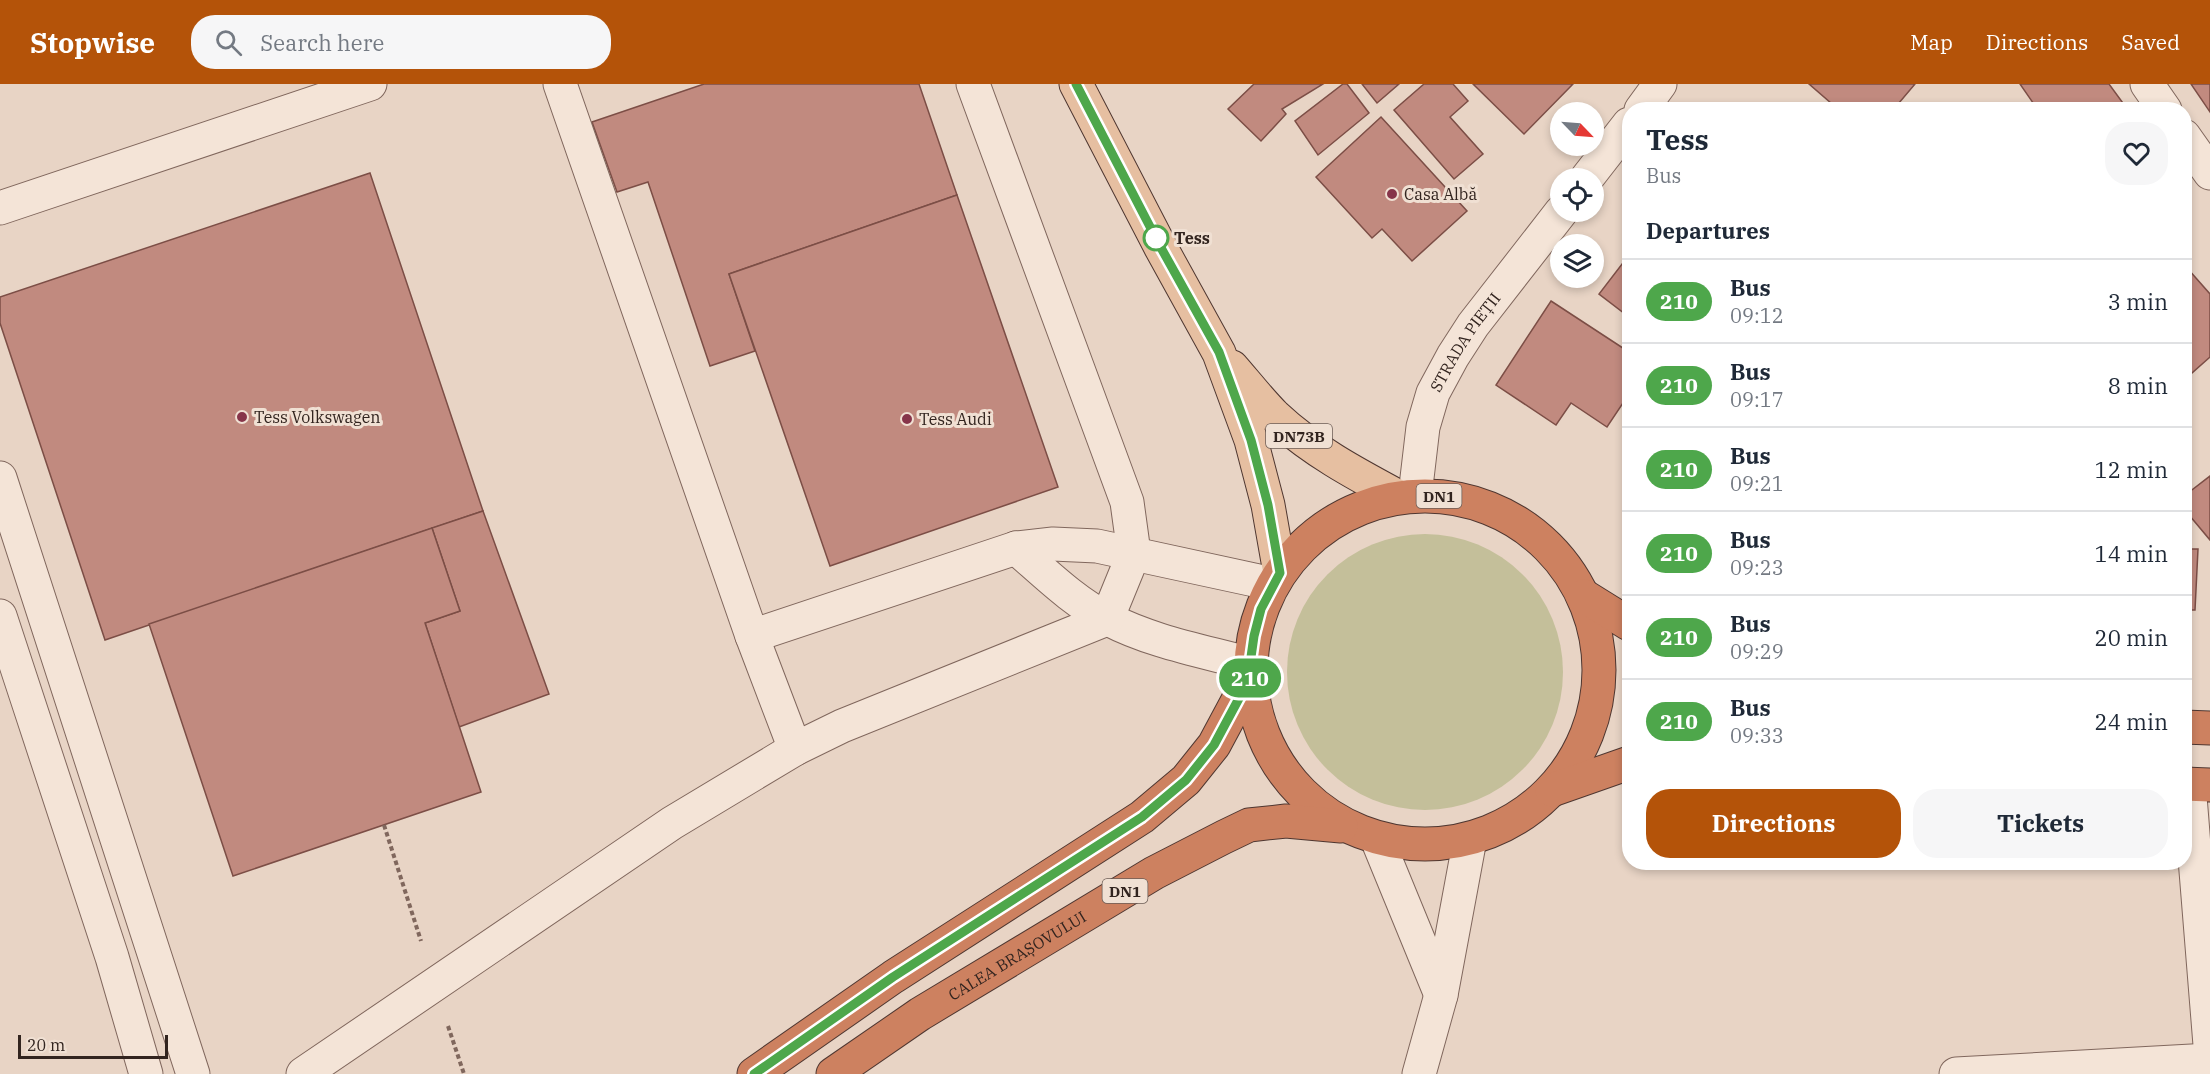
<!DOCTYPE html>
<meta charset="utf-8">
<style>
body{margin:0;font-family:"IBM Plex Serif",serif;background:#f6f6f7;color:#1f2937;height:100vh;display:flex;flex-direction:column;font-size:22px;white-space:nowrap}
*{box-sizing:border-box;margin:0}
p{font-size:20px;color:#747a83}
.icon{flex:none;width:33px;height:33px;fill:none;stroke:currentColor;stroke-width:2;stroke-linecap:round;stroke-linejoin:round}
.map{position:relative;flex:1;overflow:hidden}
.sheet{position:absolute;left:1622px;top:18px;width:570px;height:768px;display:flex;flex-direction:column;background:#fff;border-radius:24px;box-shadow:0 3px 9px #0003}
.sheet>*{flex:none}
.badge{padding:0 12px;border-radius:20px;font-size:21px;line-height:39px}
.needle{width:39px;rotate:115deg}
.controls{position:absolute;left:1550px;top:18px;display:grid;gap:12px}
.controls a{display:grid;place-items:center;width:54px;height:54px;border-radius:50%;background:#fff;box-shadow:0 3px 9px #0003;font-size:30px}
.scale{position:absolute;left:18px;bottom:15px;width:150px;box-sizing:border-box;padding-left:6px;border:3px solid #32241f;border-top:0;font-size:16px;line-height:21px;white-space:nowrap;color:#32241f;-webkit-text-stroke:4px #f0e0d3;paint-order:stroke}
.map>.badge{position:absolute;translate:-50% -50%;box-shadow:0 0 0 3px #fff}
h2{padding:0 24px;font-size:22px;line-height:54px}
.round{display:grid;place-items:center;flex:none;width:63px;height:63px;border-radius:24px;background:#f6f6f7}
.summary{display:flex;align-items:center;justify-content:space-between;height:102px;padding:0 24px}
h1{font-size:28px;font-weight:700;line-height:45px}
.cta{display:flex;gap:12px;margin-top:auto;padding:12px 24px}
.cta a{flex:1;height:69px;border-radius:24px;background:#b45309;color:#fff;font-size:24px;font-weight:700;line-height:69px;text-align:center}
.cta a+a{background:#f6f6f7;color:#1f2937}
ul{padding:0;list-style:none}
li{display:flex;align-items:center;gap:18px;height:84px;padding:0 24px;border-top:2px solid #e0e1e3}
li div{flex:1}
li b{display:block;font-size:22px}
li em{font-style:normal}
li .badge{min-width:66px;font-weight:700;text-align:center}
header{display:flex;align-items:center;gap:36px;box-sizing:border-box;height:84px;padding:0 30px;background:#b45309;color:#fff}
header strong{font-size:28px}
nav{display:flex;gap:33px;margin-inline-start:auto;font-size:21px}
.search{width:420px;height:54px;background:#f6f6f7;display:flex;align-items:center;gap:15px;box-sizing:border-box;padding:0 21px;border-radius:24px;color:#747a83;font-size:22px}
.map>svg:first-child{display:block}
</style>
<header>
<strong>Stopwise</strong>
<div class="search"><svg class="icon" aria-label="search" viewBox="0 0 24 24"><circle cx="10" cy="10" r="6"/><path d="M15 15l6 6"/></svg>Search here</div>
<nav><a>Map</a><a>Directions</a><a>Saved</a></nav>
</header>
<div class="map">
<svg width="2210" height="990" viewBox="0 0 2210 990">
<rect width="100%" height="100%" fill="#e8d4c5"/>
<circle fill="#c4bf9a" cx="1425" cy="588" r="138"/>
<g fill="#c18a7f" stroke="#7c4e46" stroke-width="1.5">
<path d="M704 0H919L957 111 729 190 755 267 710 282 648 98 617 108 592 38Z"/>
<path d="M1254 0H1323L1282 25 1286 30 1261 57 1228 25Z"/>
<path d="M1343 0H1347L1369 29 1318 71 1295 37Z"/>
<path d="M1362 0H1399L1377 19Z"/>
<path d="M1424 0H1453L1468 17 1450 33 1483 70 1454 95 1394 26Z"/>
<path d="M1473 0H1573L1524 50Z"/>
<path d="M1809 0H1915L1893 26H1839Z"/>
<path d="M2020 0H2109L2128 26H2038Z"/>
<path d="M2191 0H2210V28Z"/>
<path d="M1381 33 1467 127 1412 177 1382 145 1372 154 1316 93Z"/>
<path d="M370 89 483 427 105 556 0 239V213Z"/>
<path d="M957 111 1058 403 830 482 729 190Z"/>
<path d="M1629 171V233L1599 210Z"/>
<path d="M2188 185 2210 210V273L2184 296V188Z"/>
<path d="M1551 217 1629 268V310L1607 343 1571 319 1556 341 1496 301Z"/>
<path d="M2210 392V456L2184 425V412Z"/>
<path d="M483 427 549 610 459 643 425 539 460 527 432 444Z"/>
<path d="M432 444 460 527 425 539 481 708 233 792 149 540Z"/>
<path d="M2184 465H2198L2195 526H2184Z"/>
</g>
<g fill="none" stroke-linecap="round" stroke-linejoin="round">
<g stroke="#80675d" stroke-width="35">
<g id="minor">
<path d="M560 0 752 552 795 665"/>
<path d="M2147 0 2165 26"/>
<path d="M1641 26 1660 0"/>
<path d="M2184 52 2210 89"/>
<path d="M1587 94 1629 40"/>
<path d="M0 124 370 0"/>
<path d="M0 394 193 990"/>
<path id="s1" d="M1415 411 1423 343 1433 309 1453 272 1473 241 1561 128"/>
<path d="M1016 464C1045 489 1074 518 1108 535 1152 558 1203 567 1250 580"/>
<path d="M0 532 112 873 146 990"/>
<path d="M752 552 1016 464 1053 460 1097 462 1273 500"/>
<path d="M2189 700 2210 961"/>
<path d="M1377 755 1441 911"/>
<path d="M303 990 672 739 795 665 842 642 1107 535 1134 469 1127 418 973 0"/>
<path d="M1419 990 1441 911 1470 755"/>
<path d="M1956 990 2210 976"/>
</g>
</g>
<g stroke="#4f3731" stroke-width="35">
<g id="major">
<path d="M1076 0 1160 162 1219 269 1251 356 1268 421 1280 489"/>
<path d="M1232 283C1246 299 1260 317 1275 332 1311 366 1356 390 1399 413"/>
</g>
</g>
<g stroke="#4f3731" stroke-width="35">
<g id="highway">
<circle cx="1425" cy="586" r="174"/>
<path d="M1584 512 1629 540"/>
<path d="M2184 643 2210 644"/>
<path d="M2184 700 2210 701"/>
<path d="M1552 706 1629 679"/>
<path d="M754 990 893 893 1142 733 1186 696 1214 661 1251 592"/>
<path id="s2" d="M833 990 920 930 1154 789 1224 753 1249 741 1286 737 1341 742"/>
</g>
</g>
<g stroke="#80675d" stroke-width="4" stroke-dasharray="4.5 3" stroke-linecap="butt">
<path d="M384 741 421 857"/>
<path d="M448 942 464 990"/>
</g>
<use href="#minor" stroke="#f4e4d7" stroke-width="33"/>
<use href="#major" stroke="#e6bfa1" stroke-width="33"/>
<use href="#highway" stroke="#cd8160" stroke-width="33"/>
</g>
<g fill="none" stroke-linecap="round" stroke-linejoin="round">
<g stroke="#fff" stroke-width="14">
<path id="line" d="M754 990 893 893 1142 733 1186 696 1214 661 1251 592 1250 580 1254 552 1261 525 1280 489 1268 421 1251 356 1219 268 1160 162 1076 0"/>
</g>
<use href="#line" stroke="#4ea74b" stroke-width="9"/>
</g>
<g fill="#87354a" stroke="#f0e0d3" stroke-width="2">
<circle cx="1392" cy="110" r="6"/>
<circle cx="242" cy="333" r="6"/>
<circle cx="907" cy="335" r="6"/>
</g>
<circle fill="#fff" stroke="#4ea74b" stroke-width="3" cx="1156" cy="154" r="12"/>
<g text-anchor="middle" dominant-baseline="central" stroke-width="6" stroke-linejoin="round" paint-order="stroke">
<g fill="#f0e0d3" stroke="#6b5c55" stroke-width="1.5">
<rect x="1266" y="340" width="66" height="24" rx="4.5"/>
<rect x="1416.5" y="400" width="45" height="24" rx="4.5"/>
<rect x="1102.5" y="795" width="45" height="24" rx="4.5"/>
</g>
<g font-size="15" font-weight="bold" fill="#32241f">
<text x="1299" y="352">DN73B</text>
<text x="1439" y="412">DN1</text>
<text x="1125" y="807">DN1</text>
</g>
<g font-size="16" fill="#32241f" stroke="#f0e0d3" text-anchor="start">
<text x="1404" y="110">Casa Albă</text>
<text x="254" y="333">Tess Volkswagen</text>
<text x="919" y="335">Tess Audi</text>
</g>
<g font-size="16" font-weight="bold" fill="#32241f" stroke="#f0e0d3" text-anchor="start">
<text x="1174" y="154">Tess</text>
</g>
<g font-size="16" fill="#32241f" stroke="#f0e0d3">
<text stroke="none"><textPath href="#s1" startOffset="164">STRADA PIEȚII</textPath></text>
<text stroke="none"><textPath href="#s2" startOffset="219">CALEA BRAȘOVULUI</textPath></text>
</g>
</g>
</svg>
<div class="controls">
<a><svg class="needle" viewBox="-14 -14 28 28"><path d="M0-13l5 13h-10z" fill="#e53935"/><path d="M0 13l5-13h-10z" fill="#747a83"/></svg></a>
<a><svg class="icon" aria-label="locate" viewBox="0 0 24 24"><circle cx="12" cy="12" r="6"/><path d="M12 2v4M12 18v4M2 12h4M18 12h4"/></svg></a>
<a><svg class="icon" aria-label="layers" viewBox="0 0 24 24"><path d="M12 4l9 5-9 5-9-5zM3 14l9 5 9-5"/></svg></a>
</div>
<div class="scale">20 m</div>
<b class="badge" style="left:1250px;top:594px;background:#4ea74b;color:#fff">210</b>
<section class="sheet">
<div class="summary"><div><h1>Tess</h1><p>Bus</p></div><a class="round"><svg class="icon" aria-label="heart" viewBox="0 0 24 24"><path d="M12 20l-8-8c-3-5 5-10 8-4 3-6 11-1 8 4z"/></svg></a></div>
<h2>Departures</h2>
<ul>
<li><span class="badge" style="background:#4ea74b;color:#fff">210</span><div><b>Bus</b><p>09:12</p></div><em>3 min</em></li>
<li><span class="badge" style="background:#4ea74b;color:#fff">210</span><div><b>Bus</b><p>09:17</p></div><em>8 min</em></li>
<li><span class="badge" style="background:#4ea74b;color:#fff">210</span><div><b>Bus</b><p>09:21</p></div><em>12 min</em></li>
<li><span class="badge" style="background:#4ea74b;color:#fff">210</span><div><b>Bus</b><p>09:23</p></div><em>14 min</em></li>
<li><span class="badge" style="background:#4ea74b;color:#fff">210</span><div><b>Bus</b><p>09:29</p></div><em>20 min</em></li>
<li><span class="badge" style="background:#4ea74b;color:#fff">210</span><div><b>Bus</b><p>09:33</p></div><em>24 min</em></li>
</ul>
<div class="cta"><a>Directions</a><a>Tickets</a></div>
</section>
</div>
